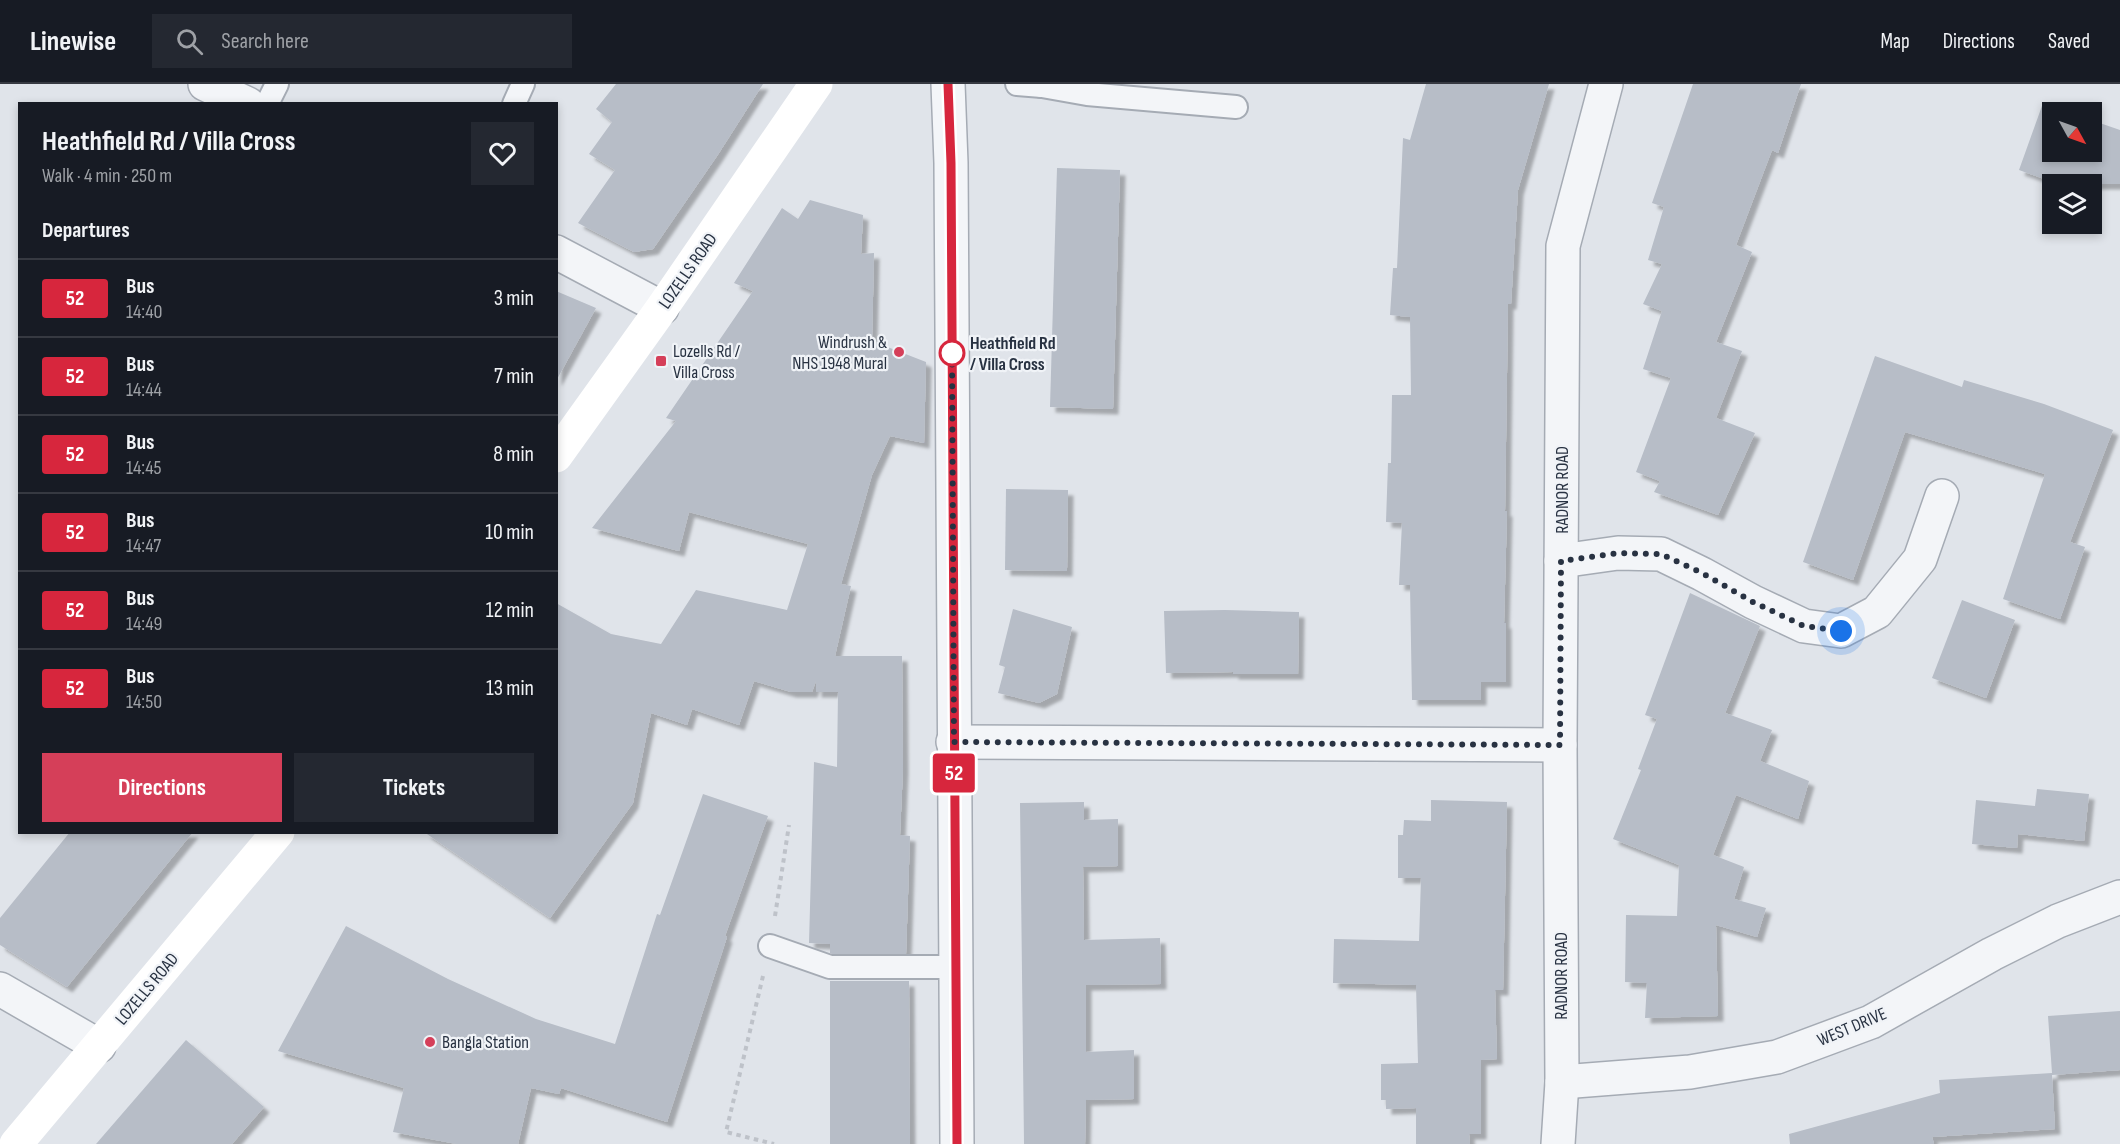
<!DOCTYPE html>
<meta charset="utf-8">
<style>
body{margin:0;font-family:"Sofia Sans Condensed",sans-serif;background:#242831;color:#f1f3f6;height:100vh;display:flex;flex-direction:column;font-size:22px;white-space:nowrap}
*{box-sizing:border-box;margin:0}
p{font-size:20px;color:#9ea1a6}
.icon{flex:none;width:33px;height:33px;fill:none;stroke:currentColor;stroke-width:2;stroke-linecap:round;stroke-linejoin:round}
.map{position:relative;flex:1;overflow:hidden}
.drawer{position:absolute;left:18px;top:18px;width:540px;height:732px;display:flex;flex-direction:column;background:#171b24;border-radius:0px;box-shadow:0 3px 9px #0003}
.drawer>*{flex:none}
.badge{padding:0 12px;border-radius:4px;font-size:21px;line-height:39px}
.needle{width:39px;rotate:130deg}
.controls{position:absolute;left:2042px;top:18px;display:grid;gap:12px}
.controls a{display:grid;place-items:center;width:60px;height:60px;border-radius:0px;background:#171b24;box-shadow:0 3px 9px #0003;font-size:30px}
.you{position:absolute;width:30px;height:30px;margin:-15px;border:4px solid #fff;border-radius:50%;background:#1a73e8;box-shadow:0 0 0 9px #1a73e833}
.map>.badge{position:absolute;translate:-50% -50%;box-shadow:0 0 0 3px #fff}
h2{padding:0 24px;font-size:22px;line-height:54px}
.round{display:grid;place-items:center;flex:none;width:63px;height:63px;border-radius:0px;background:#242831}
.headline{display:flex;align-items:center;justify-content:space-between;height:102px;padding:0 24px}
h1{font-size:28px;font-weight:700;line-height:45px}
.cta{display:flex;gap:12px;margin-top:auto;padding:12px 24px}
.cta a{flex:1;height:69px;border-radius:0px;background:#d53f59;color:#fff;font-size:24px;font-weight:700;line-height:69px;text-align:center}
.cta a+a{background:#242831;color:#f1f3f6}
ul{padding:0;list-style:none}
li{display:flex;align-items:center;gap:18px;height:78px;padding:0 24px;border-top:2px solid #363941}
li div{flex:1}
li b{display:block;font-size:22px}
li em{font-style:normal}
li .badge{min-width:66px;font-weight:700;text-align:center}
header{display:flex;align-items:center;gap:36px;box-sizing:border-box;height:84px;padding:0 30px;background:#171b24;border-bottom:2px solid #363941}
header strong{font-size:28px}
nav{display:flex;gap:33px;margin-inline-start:auto;font-size:21px}
.search{width:420px;height:54px;background:#242831;display:flex;align-items:center;gap:15px;box-sizing:border-box;padding:0 21px;border-radius:0px;color:#9ea1a6;font-size:22px}
.map>svg:first-child{display:block}
</style>
<header>
<strong>Linewise</strong>
<div class="search"><svg class="icon" aria-label="search" viewBox="0 0 24 24"><circle cx="10" cy="10" r="6"/><path d="M15 15l6 6"/></svg>Search here</div>
<nav><a>Map</a><a>Directions</a><a>Saved</a></nav>
</header>
<div class="map">
<svg width="2120" height="1060" viewBox="0 0 2120 1060">
<defs>
<filter id="shadow"><feDropShadow dx="5.5" dy="5.5" stdDeviation="1.5" flood-color="#0004"/></filter>
</defs>
<rect width="100%" height="100%" fill="#e0e4ea"/>
<g fill="#b7bdc7" filter="url(#shadow)">
<path d="M616 0H763L717 72 653 165 634 168 578 139 615 86 589 70 612 38 596 25Z"/>
<path d="M1426 0H1549L1518 106 1511 220H1508L1505 427H1507L1504 539H1506V598H1481V616H1412L1410 501H1399L1402 439 1386 438 1388 379H1391L1392 311H1411L1410 233 1390 231 1393 184H1397L1403 54 1410 56Z"/>
<path d="M1693 0H1801L1778 69 1772 66 1736 161 1752 168 1716 258 1742 267 1716 334 1755 349 1718 431 1654 408 1660 397 1636 388 1671 294 1643 285 1662 227 1643 220 1662 180 1648 176 1664 123 1652 119Z"/>
<path d="M2043 19 2070 28H2052V68H2091V36L2120 46V100H2058L2019 86Z"/>
<path d="M1057 84 1120 86 1113 325 1050 323Z"/>
<path d="M810 116 863 131 861 170 874 169 872 257 926 278 924 359 890 352 872 391 841 500 851 502 835 572H902L903 684 900 751 910 752 906 870H832L830 869V860L809 859 814 678 837 683 838 608H816V597L812 608H791L754 597 739 641 692 625 687 641 651 629 633 719 550 834 424 748H556V519L611 550 661 560 696 506 787 526 808 460 689 428 679 467 592 444 676 337 666 334 753 207 734 199 782 124 798 135Z"/>
<path d="M556 207 596 224 556 297Z"/>
<path d="M1875 272 1962 303 1964 296 2044 320 2113 346 2070 458 2085 463 2060 535 2003 515 2045 390 1905 348 1853 496 1803 478Z"/>
<path d="M1006 405 1068 406 1067 487 1005 486Z"/>
<path d="M1690 509 1760 542 1725 629 1772 646 1760 677 1809 697 1798 735 1736 711 1713 771 1744 783 1734 815 1766 824 1757 853 1716 841 1718 932 1645 934 1647 899 1625 898 1626 831 1677 832 1679 781 1613 755 1641 686 1638 685 1657 635 1645 631Z"/>
<path d="M1962 516 2015 536 1986 614 1932 594Z"/>
<path d="M1013 525 1072 543 1057 610 1039 619 998 609 1005 583 999 581Z"/>
<path d="M1225 526 1299 528 1298 590H1233V588L1166 589 1164 527Z"/>
<path d="M2037 705 2089 710 2084 757 2018 750 2017 764 1972 760 1976 716 2035 722Z"/>
<path d="M703 710 768 732 725 852 727 853 667 1038 561 1004 559 1010 531 1004 518 1060H457L393 1048 404 1004 278 967 346 842 448 895 536 935 615 960 657 830 660 831Z"/>
<path d="M1431 716 1507 718 1503 906H1495L1497 975 1481 976V1050H1469L1470 1060H1416V1024L1386 1025V1016H1381V980L1418 979 1416 901 1333 899 1334 855 1419 857 1421 794H1398V751H1403L1404 736 1431 737Z"/>
<path d="M1084 718V736L1118 735V782L1083 783 1084 856 1160 854 1161 900 1086 901V968L1134 966V1015L1086 1016 1085 1060H1024L1020 719Z"/>
<path d="M70 748H193L67 903 0 861V834Z"/>
<path d="M830 897H909L910 1060H830Z"/>
<path d="M2120 927V986L2052 991 2055 1045 1932 1053 1934 1060H1790L1789 1050 1940 1009 1939 996 2052 989 2048 932Z"/>
<path d="M186 956 264 1023 232 1060H96Z"/>
</g>
<g fill="none" stroke-linecap="round" stroke-linejoin="round">
<g stroke="#a5abb4" stroke-width="26">
<g id="service">
<path d="M1017 0 1042 2 1044 0"/>
<path d="M1042 2 1087 10 1236 23"/>
<path d="M267 20 277 0"/>
<path d="M514 20 523 0"/>
<path d="M770 862 830 883H955"/>
</g>
</g>
<g stroke="#a5abb4" stroke-width="36">
<g id="minor">
<path d="M205 0 248 20"/>
<path d="M948 0 951 79 957 1060"/>
<path d="M556 168 662 224"/>
<path d="M1561 477 1618 469 1661 470 1702 490 1753 518 1804 542 1841 547 1877 528 1920 475 1942 412"/>
<path d="M953 658 1560 661"/>
<path d="M0 905 99 962"/>
<path d="M1562 998 1690 988 1777 973 1871 938 1992 870 2058 837 2120 813"/>
<path d="M1558 1060 1562 998 1560 661 1563 162 1606 0"/>
</g>
</g>
<g stroke="#bec2c9" stroke-width="4" stroke-dasharray="4.5 4.5" stroke-linecap="butt">
<path d="M775 832 789 741"/>
<path d="M763 892 726 1048 774 1060"/>
</g>
<use href="#service" stroke="#f3f5f8" stroke-width="22"/>
<use href="#minor" stroke="#f3f5f8" stroke-width="33"/>
<g stroke="#fff" stroke-width="33">
<path d="M556 372 662 224 816 0"/>
<path d="M16 1060 278 748"/>
</g>
</g>
<g fill="none" stroke-linecap="round" stroke-linejoin="round">
<g stroke="#fff" stroke-width="14">
<path id="line" d="M948 0 951 79 957 1060"/>
</g>
<use href="#line" stroke="#d7263d" stroke-width="9"/>
<path stroke="#283242" stroke-width="6" stroke-dasharray="0 10.8" d="M952 269V264L954 658 1560 661 1561 477 1618 469 1661 470 1702 489 1753 518 1804 542 1841 547"/>
</g>
<g fill="#d53f59" stroke="#f0f3f7" stroke-width="2">
<circle cx="899" cy="268" r="6"/>
<rect x="655" y="271" width="12" height="12" rx="3"/>
<circle cx="430" cy="958" r="6"/>
</g>
<circle fill="#fff" stroke="#d7263d" stroke-width="3" cx="952" cy="269" r="12"/>
<g text-anchor="middle" dominant-baseline="central" stroke-width="4.5" stroke-linejoin="round" paint-order="stroke">
<g font-size="18" fill="#283242" stroke="#f0f3f7">
<text transform="translate(688 187) rotate(-55)">LOZELLS ROAD</text>
<text transform="translate(1562 406) rotate(-90)">RADNOR ROAD</text>
<text transform="translate(1561 892) rotate(-90)">RADNOR ROAD</text>
<text transform="translate(147 905) rotate(-50)">LOZELLS ROAD</text>
<text transform="translate(1852 943) rotate(-23)">WEST DRIVE</text>
</g>
<g font-size="18" fill="#283242" stroke="#f0f3f7" text-anchor="start">
<text x="887" y="258" text-anchor="end">Windrush &amp;<tspan x="887" dy="21">NHS 1948 Mural</tspan></text>
<text x="673" y="267">Lozells Rd /<tspan x="673" dy="21">Villa Cross</tspan></text>
<text x="442" y="958">Bangla Station</text>
</g>
<g font-size="18" font-weight="bold" fill="#283242" stroke="#f0f3f7" text-anchor="start">
<text x="970" y="259">Heathfield Rd<tspan x="970" dy="21">/ Villa Cross</tspan></text>
</g>
</g>
</svg>
<div class="controls">
<a><svg class="needle" viewBox="-14 -14 28 28"><path d="M0-13l5 13h-10z" fill="#e53935"/><path d="M0 13l5-13h-10z" fill="#9ea1a6"/></svg></a>
<a><svg class="icon" aria-label="layers" viewBox="0 0 24 24"><path d="M12 4l9 5-9 5-9-5zM3 14l9 5 9-5"/></svg></a>
</div>
<div class="you" style="left:1841px;top:547px"></div>
<b class="badge" style="left:954px;top:689px;background:#d7263d;color:#fff">52</b>
<section class="drawer">
<div class="headline"><div><h1>Heathfield Rd / Villa Cross</h1><p>Walk · 4 min · 250 m</p></div><a class="round"><svg class="icon" aria-label="heart" viewBox="0 0 24 24"><path d="M12 20l-8-8c-3-5 5-10 8-4 3-6 11-1 8 4z"/></svg></a></div>
<h2>Departures</h2>
<ul>
<li><span class="badge" style="background:#d7263d;color:#fff">52</span><div><b>Bus</b><p>14:40</p></div><em>3 min</em></li>
<li><span class="badge" style="background:#d7263d;color:#fff">52</span><div><b>Bus</b><p>14:44</p></div><em>7 min</em></li>
<li><span class="badge" style="background:#d7263d;color:#fff">52</span><div><b>Bus</b><p>14:45</p></div><em>8 min</em></li>
<li><span class="badge" style="background:#d7263d;color:#fff">52</span><div><b>Bus</b><p>14:47</p></div><em>10 min</em></li>
<li><span class="badge" style="background:#d7263d;color:#fff">52</span><div><b>Bus</b><p>14:49</p></div><em>12 min</em></li>
<li><span class="badge" style="background:#d7263d;color:#fff">52</span><div><b>Bus</b><p>14:50</p></div><em>13 min</em></li>
</ul>
<div class="cta"><a>Directions</a><a>Tickets</a></div>
</section>
</div>
